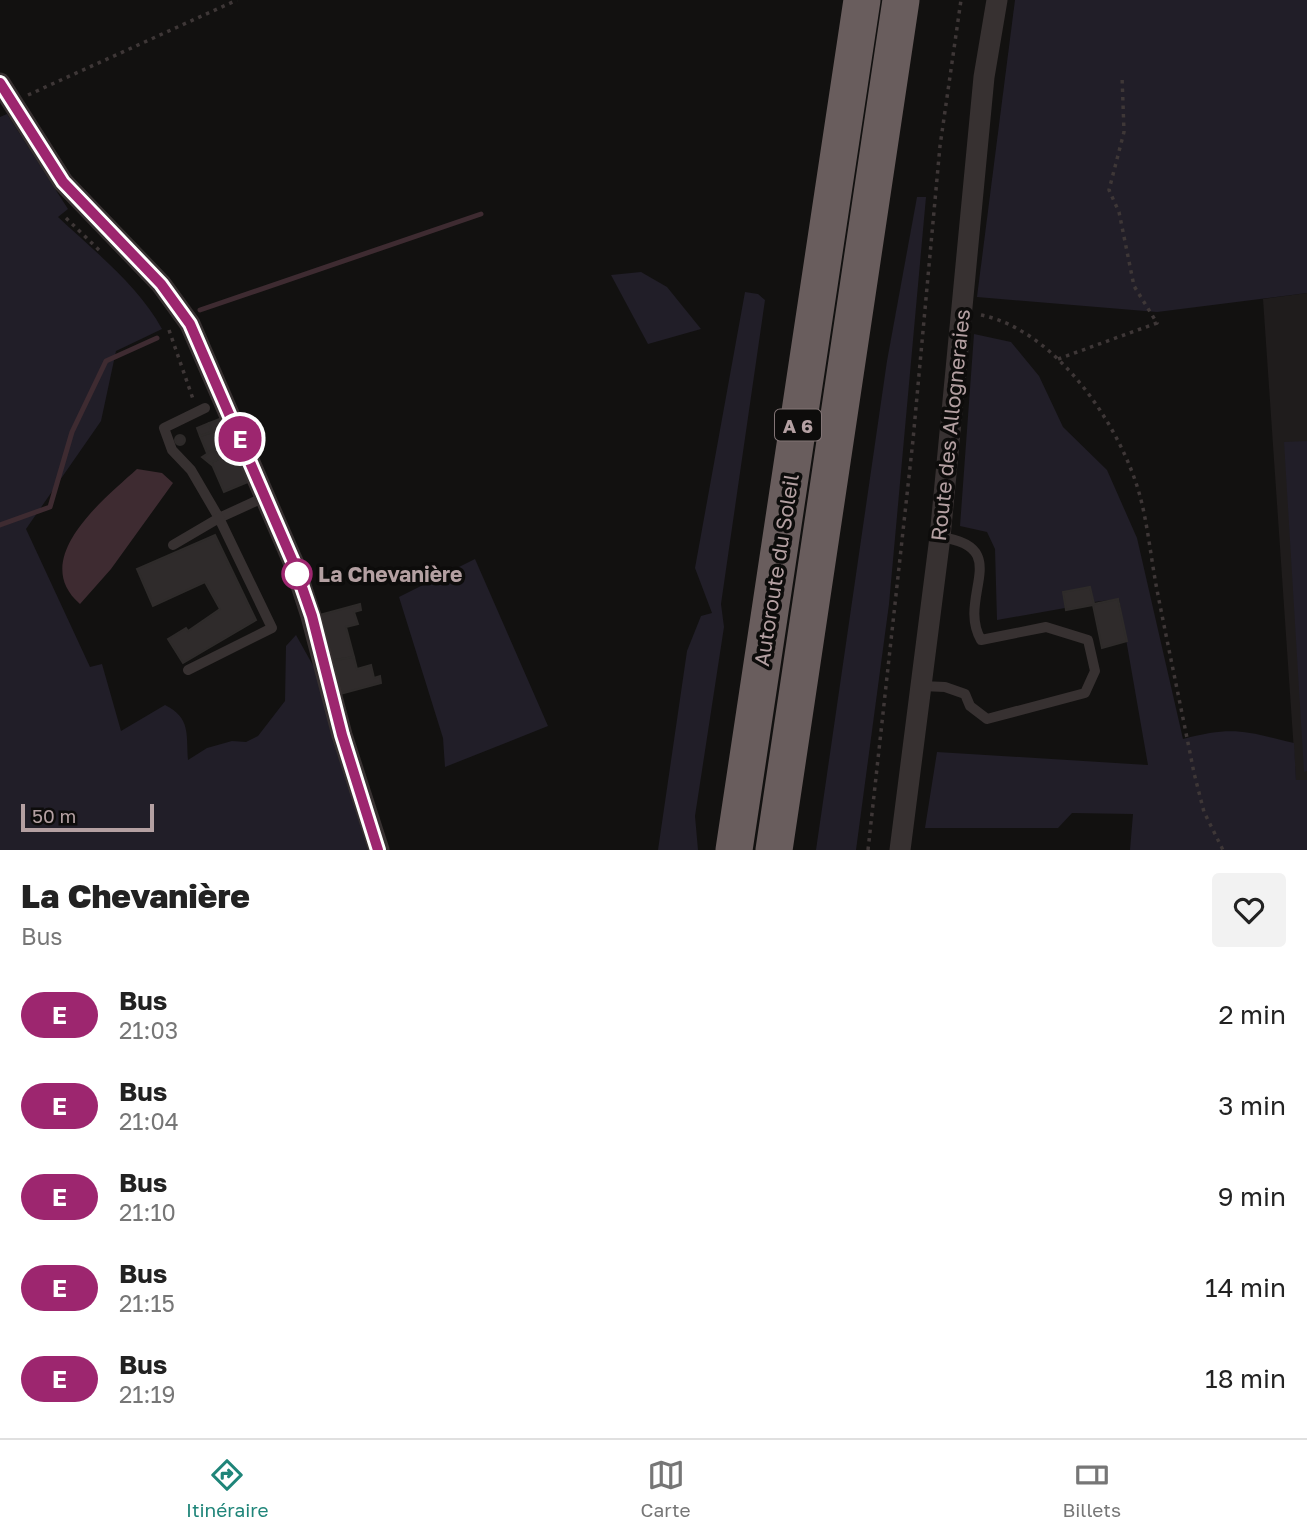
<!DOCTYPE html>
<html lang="fr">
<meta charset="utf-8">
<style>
body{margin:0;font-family:"Golos Text",sans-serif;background:#f2f2f2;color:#222;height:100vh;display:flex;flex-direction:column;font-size:26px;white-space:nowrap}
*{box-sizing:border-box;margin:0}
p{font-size:23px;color:#767676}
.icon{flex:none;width:38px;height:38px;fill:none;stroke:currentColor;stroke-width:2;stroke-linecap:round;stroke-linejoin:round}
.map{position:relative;height:850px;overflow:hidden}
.panel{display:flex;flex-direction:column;background:#fff;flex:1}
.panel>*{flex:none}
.badge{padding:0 14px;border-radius:23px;font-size:24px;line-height:46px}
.scale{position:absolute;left:21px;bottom:18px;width:133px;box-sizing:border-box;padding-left:7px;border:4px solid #b4a0a2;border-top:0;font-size:19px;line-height:24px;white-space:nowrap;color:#b4a0a2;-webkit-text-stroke:5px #0d0c0b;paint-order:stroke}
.map>.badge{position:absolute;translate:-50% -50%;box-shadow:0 0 0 4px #fff}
.round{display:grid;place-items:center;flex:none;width:74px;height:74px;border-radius:7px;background:#f2f2f2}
.overview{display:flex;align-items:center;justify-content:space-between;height:119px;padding:0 21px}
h1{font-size:33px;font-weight:800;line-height:52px}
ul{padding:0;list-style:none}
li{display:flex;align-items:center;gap:21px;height:91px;padding:0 21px}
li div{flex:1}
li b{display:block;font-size:26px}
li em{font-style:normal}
li .badge{min-width:77px;font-weight:700;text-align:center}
.menu{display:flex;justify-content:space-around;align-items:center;height:98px;border-top:2px solid #e0e0e0;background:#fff;font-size:19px;color:#767676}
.menu a{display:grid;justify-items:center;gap:4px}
.menu .active{color:#1f8579}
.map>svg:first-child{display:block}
</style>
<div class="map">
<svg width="1307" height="850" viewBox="0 0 1307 850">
<rect width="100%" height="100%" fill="#121110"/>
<path fill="#1f1c1c" d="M1307 293V780L1296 781 1263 299Z"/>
<g fill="#211e28">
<path d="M1015 0H1307V293L1157 312 977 297Z"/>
<path d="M7 114 68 209 58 217C93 250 139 286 162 329L116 351 101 421 26 529 90 667 102 664 121 731 165 705C191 718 186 734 188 760L207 748 232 741 246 742 258 736 285 701 286 646 296 635 315 669 371 850H0V117Z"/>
<path d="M917 197H926L889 604 856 850H816L887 361Z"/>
<path d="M641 272 667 287 701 329 648 344 611 275Z"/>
<path d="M745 292 758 294 765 300 721 604 724 627 695 816 698 850H658L687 651 701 616 712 613 695 568Z"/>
<path d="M974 334 1011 342 1039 376 1063 427 1107 470 1137 538 1183 739C1233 726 1244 731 1294 743L1296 780H1307V850H1130L1133 814 1072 813 1058 828H925L937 752 1148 765 1119 599 1094 602 1090 587 1064 592 1065 608 997 620 995 549 987 532 960 526Z"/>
<path d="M1307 441V771L1304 772 1284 442Z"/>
<path d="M475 559 548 726 445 767 443 738 399 597Z"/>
</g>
<path fill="#3e2b31" d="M137 469 162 473 173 483 111 569 80 604C28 559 104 499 137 469Z"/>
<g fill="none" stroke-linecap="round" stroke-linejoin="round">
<g stroke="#3e2b31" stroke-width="5">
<path d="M200 310 481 214"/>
<path d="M0 525 50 507 72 432 106 361 157 338"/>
</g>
</g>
<g fill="#2f2b2b" stroke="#2e2b2a" stroke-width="2">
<path d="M222 418 248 482 224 492 211 462 217 460 213 450 207 453 200 436 212 432 209 423Z"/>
<path d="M209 423 212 432 200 436 197 428Z"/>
<circle cx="180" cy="440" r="5"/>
<path d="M213 450 217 460 211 462 213 466 202 457Z"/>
<path d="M215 535 256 620 183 663 168 639 186 628 188 631 220 609 205 582 153 606 137 569Z"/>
<path d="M1090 587 1094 604 1118 599 1127 641 1102 648 1093 605 1066 610 1063 592Z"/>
<path d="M360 604 361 610 354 612 358 624 346 627 354 657 329 661 316 616Z"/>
<path d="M354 657 357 669 371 665 374 678 380 676 381 683 340 694 329 661Z"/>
</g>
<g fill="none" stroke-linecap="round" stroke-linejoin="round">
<g stroke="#3e3737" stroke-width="3.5" stroke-dasharray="3.5 5" stroke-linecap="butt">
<path d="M28 95 237 0"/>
<path d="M66 218 100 251"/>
<path d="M981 315C1056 330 1121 426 1140 496 1148 526 1151 559 1157 590 1169 651 1182 712 1194 773L1204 812 1223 850"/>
<path d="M169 330 193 399"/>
<path d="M1058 359 1157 323 1134 286 1119 212 1109 190 1124 132 1122 76"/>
<path d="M868 850 913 440 940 146 961 0"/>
</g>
<g stroke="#373131" stroke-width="10">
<path d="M205 408 164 428 172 450 191 470 219 518 265 497"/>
<path d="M173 545 219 518 272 628 188 670"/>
<path d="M922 686 945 687 965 694 970 706 987 719 1085 693 1095 671 1088 640 1046 627 981 640C956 597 1015 547 940 537"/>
</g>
<g stroke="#373131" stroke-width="21">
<path d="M0 83 63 182 161 284 190 324 294 564 311 616 342 735 379 850"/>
<path d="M900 850 940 537 984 77 997 0"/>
</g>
<g stroke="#695d5d" stroke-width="37">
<path d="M734 850 862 0"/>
<path d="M774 850 901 0"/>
</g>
</g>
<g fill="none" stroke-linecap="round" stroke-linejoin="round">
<g stroke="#fff" stroke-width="16">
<path id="line" d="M0 83 63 182 161 284 190 324 294 564 312 616 342 735 378 850"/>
</g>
<use href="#line" stroke="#9d266f" stroke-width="10"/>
</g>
<circle fill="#fff" stroke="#9d266f" stroke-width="3.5" cx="297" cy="574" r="14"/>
<g text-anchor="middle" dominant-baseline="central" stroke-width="7" stroke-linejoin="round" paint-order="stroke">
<rect fill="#0d0c0b" stroke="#827475" stroke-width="2" x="775" y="409.5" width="46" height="31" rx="5"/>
<g font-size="19" font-weight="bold" fill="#b4a0a2">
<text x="798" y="425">A 6</text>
</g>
<g font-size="21" fill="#b4a0a2" stroke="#0d0c0b">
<text transform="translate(950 425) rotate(-84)">Route des Allogneraies</text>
<text transform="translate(776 570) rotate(-81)">Autoroute du Soleil</text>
</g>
<g font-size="21" font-weight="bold" fill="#b4a0a2" stroke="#0d0c0b" text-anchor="start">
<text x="318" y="574">La Chevanière</text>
</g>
</g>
</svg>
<div class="scale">50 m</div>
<b class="badge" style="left:240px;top:439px;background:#9d266f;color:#fff">E</b>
</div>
<section class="panel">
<div class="overview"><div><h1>La Chevanière</h1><p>Bus</p></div><a class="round"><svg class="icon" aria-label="heart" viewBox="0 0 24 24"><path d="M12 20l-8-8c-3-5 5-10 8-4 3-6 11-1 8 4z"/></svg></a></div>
<ul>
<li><span class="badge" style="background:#9d266f;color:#fff">E</span><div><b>Bus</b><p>21:03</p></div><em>2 min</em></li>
<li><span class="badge" style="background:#9d266f;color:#fff">E</span><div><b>Bus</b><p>21:04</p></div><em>3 min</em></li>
<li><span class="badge" style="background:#9d266f;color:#fff">E</span><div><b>Bus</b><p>21:10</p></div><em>9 min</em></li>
<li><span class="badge" style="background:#9d266f;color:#fff">E</span><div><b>Bus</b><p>21:15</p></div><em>14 min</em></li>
<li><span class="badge" style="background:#9d266f;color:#fff">E</span><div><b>Bus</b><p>21:19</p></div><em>18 min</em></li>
</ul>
</section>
<nav class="menu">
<a class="active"><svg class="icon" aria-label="directions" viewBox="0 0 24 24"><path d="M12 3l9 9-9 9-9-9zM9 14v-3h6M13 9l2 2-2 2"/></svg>Itinéraire</a>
<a><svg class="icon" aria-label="map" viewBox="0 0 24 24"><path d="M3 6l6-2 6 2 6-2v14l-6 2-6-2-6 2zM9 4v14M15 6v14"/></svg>Carte</a>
<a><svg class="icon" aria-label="tickets" viewBox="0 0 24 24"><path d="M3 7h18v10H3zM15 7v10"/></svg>Billets</a>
</nav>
